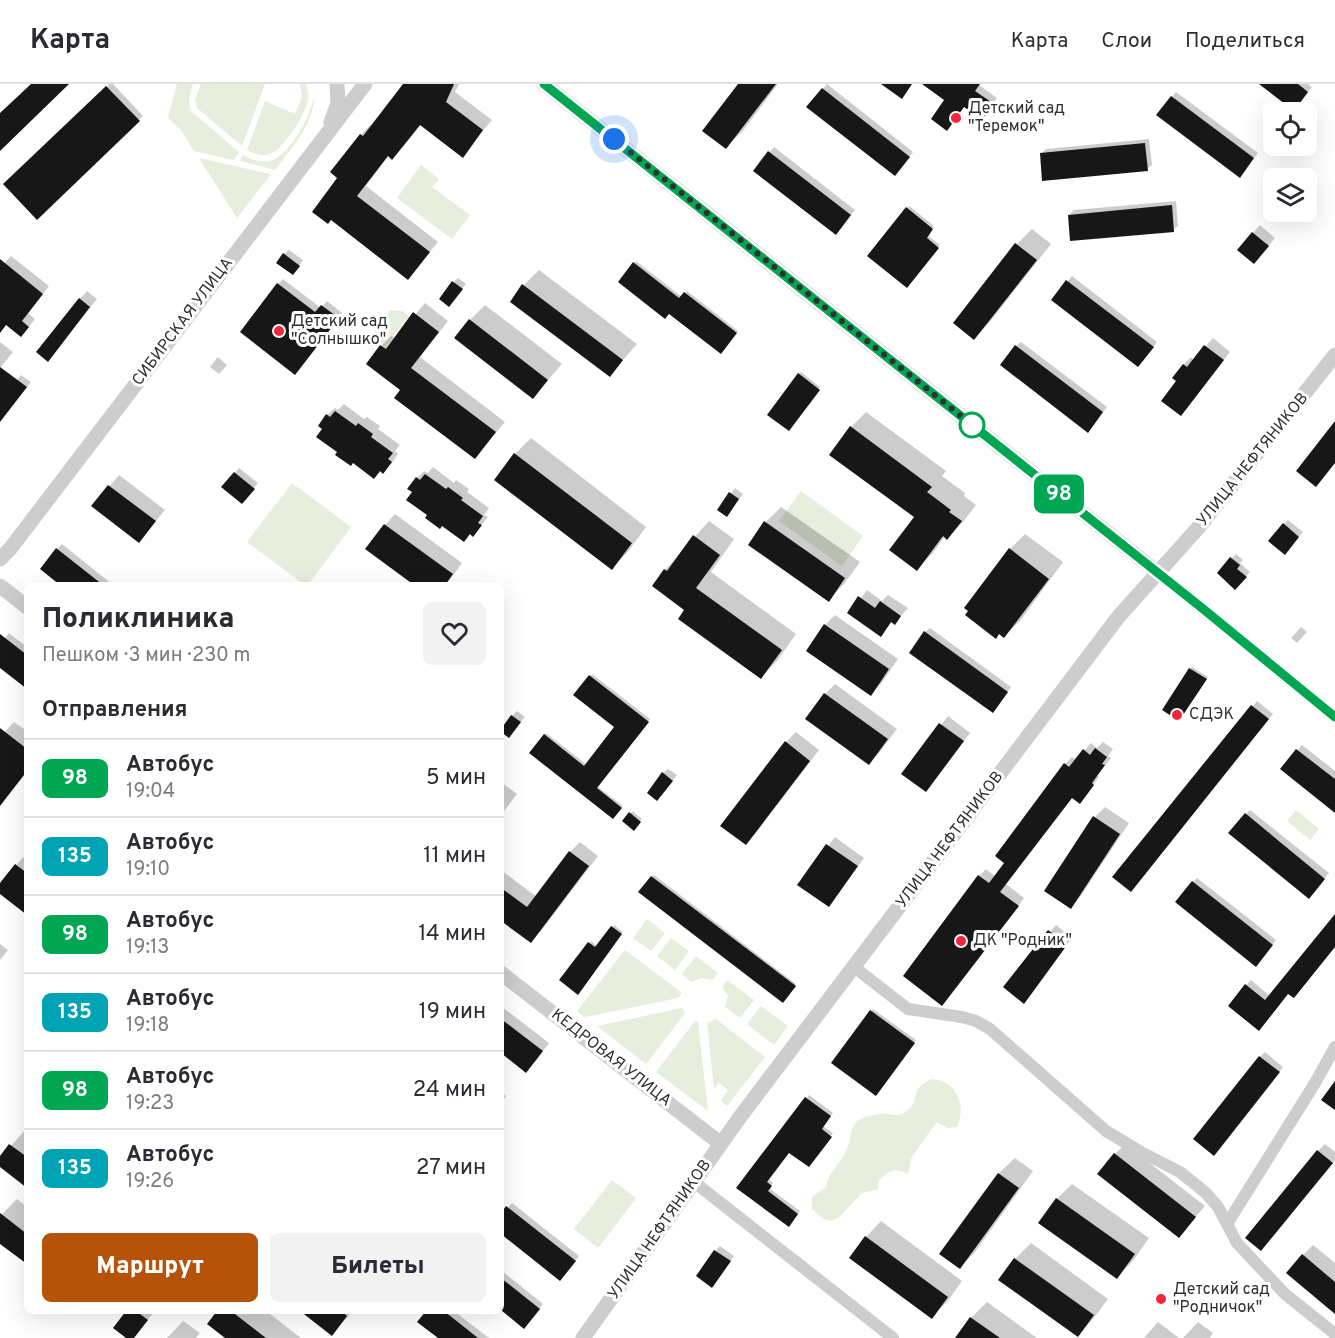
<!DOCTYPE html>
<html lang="ru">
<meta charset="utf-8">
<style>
body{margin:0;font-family:Overpass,sans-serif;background:#f2f2f3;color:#2b2b33;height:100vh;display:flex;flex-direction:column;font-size:22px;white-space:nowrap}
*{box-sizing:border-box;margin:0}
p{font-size:20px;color:#7c7c81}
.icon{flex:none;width:33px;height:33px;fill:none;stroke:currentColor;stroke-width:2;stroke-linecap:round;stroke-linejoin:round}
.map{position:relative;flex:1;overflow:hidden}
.details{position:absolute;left:24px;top:498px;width:480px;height:732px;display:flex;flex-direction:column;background:#fff;border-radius:9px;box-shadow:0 6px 24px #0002}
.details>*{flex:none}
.badge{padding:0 12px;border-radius:9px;font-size:21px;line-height:39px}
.fabs{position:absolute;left:1263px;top:18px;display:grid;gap:12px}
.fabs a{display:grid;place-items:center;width:54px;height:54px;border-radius:9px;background:#fff;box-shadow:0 6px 24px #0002;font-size:30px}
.you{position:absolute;width:30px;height:30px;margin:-15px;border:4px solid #fff;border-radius:50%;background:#1a73e8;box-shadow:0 0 0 9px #1a73e833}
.map>.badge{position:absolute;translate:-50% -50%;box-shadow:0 0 0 3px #fff}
h2{padding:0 18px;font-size:22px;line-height:54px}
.round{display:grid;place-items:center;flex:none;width:63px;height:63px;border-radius:9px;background:#f2f2f3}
.headline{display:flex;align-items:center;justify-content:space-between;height:102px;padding:0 18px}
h1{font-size:28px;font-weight:800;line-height:45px}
.cta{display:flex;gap:12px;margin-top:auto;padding:12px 18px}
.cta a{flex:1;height:69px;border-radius:9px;background:#b45309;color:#fff;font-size:24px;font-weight:800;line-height:69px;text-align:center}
.cta a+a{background:#f2f2f3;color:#2b2b33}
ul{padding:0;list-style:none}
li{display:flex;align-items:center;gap:18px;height:78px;padding:0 18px;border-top:2px solid #e1e1e2}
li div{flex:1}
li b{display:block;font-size:22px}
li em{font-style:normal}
li .badge{min-width:66px;font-weight:700;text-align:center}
header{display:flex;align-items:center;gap:36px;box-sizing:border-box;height:84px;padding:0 30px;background:#fff;border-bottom:2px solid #e1e1e2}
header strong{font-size:28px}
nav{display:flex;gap:33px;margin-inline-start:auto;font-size:21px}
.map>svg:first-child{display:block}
</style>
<header>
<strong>Карта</strong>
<nav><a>Карта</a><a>Слои</a><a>Поделиться</a></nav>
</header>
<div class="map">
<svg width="1335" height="1254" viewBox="0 0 1335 1254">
<rect width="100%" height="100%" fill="#fff"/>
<g fill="#e7eedd">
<path d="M177 0H193L189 15 191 27 239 68 234 76 194 67 181 46 168 34Z"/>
<path d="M201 0H265L242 62 197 24 195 16Z"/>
<path d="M300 0H306C308 7 309 13 307 19 304 33 283 65 270 70 262 73 254 69 247 66L265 17 295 30 302 13Z"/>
<path d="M314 12C314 41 291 64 275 86L240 77 243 71C252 76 265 80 275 75 292 66 311 31 314 12Z"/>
<path d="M199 74 271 90 237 134Z"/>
<path d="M421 81 439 95 432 103 470 131 452 155 397 114Z"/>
<path d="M390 226 402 227 409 232 385 263 371 252Z"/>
<path d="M292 399 351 443 308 501H305L247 458Z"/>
<path d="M801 407 863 452 842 482 779 437Z"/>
<path d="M1296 726 1319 745 1310 756 1287 737Z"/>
<path d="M647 835 665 849 651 867 633 854Z"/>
<path d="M671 854 689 867 675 886 657 872Z"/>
<path d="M625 866 682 909 678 914 585 933 577 927Z"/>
<path d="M696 872 718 889 713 896 701 894 691 898 682 890Z"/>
<path d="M727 896 754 916 740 934 725 923 728 912 722 903Z"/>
<path d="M761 922 788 942 774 961 747 940Z"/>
<path d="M682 924 685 929 646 980 597 942Z"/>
<path d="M716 935 765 973 727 1022 721 1017 728 1006 719 999 714 1005 707 939Z"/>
<path d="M695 937 698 938 708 1027 656 988Z"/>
<path d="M932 995C957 997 967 1022 957 1043L948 1044 937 1038C935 1040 913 1071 911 1075 910 1079 909 1085 908 1090 894 1083 890 1086 879 1096L878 1105 862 1109 838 1134 830 1137 822 1134 812 1125V1113L826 1103C828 1088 840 1081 846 1067 852 1057 848 1041 861 1035 866 1032 877 1030 883 1030 892 1029 897 1034 905 1028 923 1017 907 1005 932 995Z"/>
<path d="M612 1096 636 1114 598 1164 574 1145Z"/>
</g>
<g fill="#0003">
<path d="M110 0H113L143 32 37 134 6 100Z"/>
<path d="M404 0H459L455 8 492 36 462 72 421 40 402 64 392 74 389 71 366 102 438 158 408 194 340 94 361 51 370 41 372 42Z"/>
<path d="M740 0H778L742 48 726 63Z"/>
<path d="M827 0 913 68 899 86 823 5Z"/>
<path d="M924 0H980L979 1 997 14 987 30 946 15Z"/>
<path d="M1261 0H1308L1312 3 1298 21Z"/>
<path d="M1176 8 1258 69 1244 87 1172 13Z"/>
<path d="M1149 55 1152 81 1147 85 1041 70 1046 65Z"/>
<path d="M774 63 855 126 840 144 755 86Z"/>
<path d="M1176 117 1178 142 1173 146 1069 131 1074 126Z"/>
<path d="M909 122 934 142 927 151 940 161 907 202V124Z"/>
<path d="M1260 141 1275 154 1261 171 1253 149Z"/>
<path d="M1032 145 1051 160 989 239 974 254 1017 160Z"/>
<path d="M289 166 303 176 297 185 284 170Z"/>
<path d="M11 172 49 202 28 229 35 235 28 244 6 239 0 240V183Z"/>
<path d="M636 177 682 213 687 207 738 247 721 268 669 228 620 197Z"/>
<path d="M539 186 637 260 610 291 524 201Z"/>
<path d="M1072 192 1157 258 1143 277 1053 215Z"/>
<path d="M458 194 466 200 453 217 454 198Z"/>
<path d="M283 195 321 224 327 217 342 229 299 285 278 200Z"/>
<path d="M87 207 97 215 55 268 80 215Z"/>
<path d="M425 219 448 237 420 273 505 338 475 373 402 306 381 262 391 252 395 255Z"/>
<path d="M485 221 562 280 533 313 470 236Z"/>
<path d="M1213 254 1230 268 1188 322 1178 297 1184 280 1191 273 1194 276Z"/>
<path d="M0 258 13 268 0 284Z"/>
<path d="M1021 258 1107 323 1093 342 1016 262Z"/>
<path d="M218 273 227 281 219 290 210 283Z"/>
<path d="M801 288 820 303 790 343 799 290Z"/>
<path d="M21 291 31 298 6 330 0 334V317Z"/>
<path d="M344 320 364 335 367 333 380 342 378 345 400 361 395 367 398 370 391 380 374 393 340 368 324 345 327 331 335 324 338 326Z"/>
<path d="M866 328 946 387 942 392 965 409 964 412 976 421 963 438 947 454 945 452 933 469 917 485 916 433 851 343Z"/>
<path d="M531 354 646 443 627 469 611 484 496 396 515 370Z"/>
<path d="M433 383 454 399 456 396 469 405 467 408 489 424 484 431 488 433 473 451 429 431 414 408 417 394 424 387 428 389Z"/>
<path d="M239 384 258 399 247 413 224 402Z"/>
<path d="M119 391 165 426 139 457 93 422Z"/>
<path d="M735 404 743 410 731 426 719 425Z"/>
<path d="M781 423 860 478 844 500 828 516 750 461 766 438Z"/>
<path d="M395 430 462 479 446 501H417L367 465 385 441Z"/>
<path d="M1288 436 1303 448 1289 464 1284 440Z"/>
<path d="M709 437 734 455 711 488 796 550 777 577 761 593 665 486Z"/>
<path d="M1025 450 1063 478 1020 537 1004 552 1010 465Z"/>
<path d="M62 460 113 501H63L57 465Z"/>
<path d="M1236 470 1243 476 1240 479 1250 488 1235 504 1232 474Z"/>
<path d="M867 506 882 517 888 511 908 524 895 539 892 537 881 551 849 529Z"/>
<path d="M835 531 898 575 881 600 870 610 825 541Z"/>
<path d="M1301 543 1307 548 1297 559 1291 554Z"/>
<path d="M930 544 1011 603 997 623 925 548Z"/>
<path d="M9 549 27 563V603L0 582V560Z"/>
<path d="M1192 583 1208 593 1181 634 1164 626Z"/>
<path d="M592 590 650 635 597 702 623 722 613 733 531 669 546 649 587 681 617 643 576 610Z"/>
<path d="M835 600 897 645 879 669 869 679 825 610Z"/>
<path d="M1257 617 1273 630 1135 801 1115 793Z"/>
<path d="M517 627 525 633 509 652 512 632Z"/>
<path d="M948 632 970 649 926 707 904 690Z"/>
<path d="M14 638 27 647V688L0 721V653Z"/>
<path d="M796 648 819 666 756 749 746 759 786 658Z"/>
<path d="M1103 658 1113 665 1108 672 1111 674 1097 692 1099 693 1086 711 1073 713 1006 800 1024 814 943 920 979 792 986 785 996 793 1007 779 997 771 1065 680 1072 673 1076 676 1091 659 1097 664Z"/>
<path d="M1302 661 1335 687V727L1282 685Z"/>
<path d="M668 685 677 691 662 710 663 689Z"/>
<path d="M501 698 517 710 501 731Z"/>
<path d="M1105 723 1129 739 1080 813 1070 823 1095 733Z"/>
<path d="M1250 726 1329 789 1313 808 1246 730Z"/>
<path d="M632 727 642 735 634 745 624 737Z"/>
<path d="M835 753 864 774 829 821 799 800Z"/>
<path d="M580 758 598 772 541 847 531 857 501 835V786L537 813 570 768Z"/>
<path d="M23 773 27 776V829L0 808V801Z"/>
<path d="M654 791 796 900 785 915 652 793Z"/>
<path d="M1197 794 1276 856 1261 876 1193 798Z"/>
<path d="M1335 833V862L1289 908 1259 945 1246 901 1251 896 1270 912Z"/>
<path d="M614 841 623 848 580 907 561 896 590 859 591 857 597 862Z"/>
<path d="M1056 841 1072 854 1030 912 1005 903Z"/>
<path d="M0 860 8 866 0 876Z"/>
<path d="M501 922 549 959 534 979 501 967Z"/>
<path d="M873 925 916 956 877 1008 833 979Z"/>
<path d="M1265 968 1283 983 1218 1065 1260 973Z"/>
<path d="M501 1008 506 1012 501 1019Z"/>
<path d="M809 1011 833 1029 823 1042 833 1049 811 1079 789 1067 768 1095 773 1099 769 1104 800 1127 791 1139 738 1104Z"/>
<path d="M26 1045 27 1046V1102L0 1081V1074Z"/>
<path d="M1125 1060 1205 1122 1179 1152 1115 1070Z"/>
<path d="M1325 1060 1335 1068V1076L1268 1158 1318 1067Z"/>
<path d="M1015 1074 1033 1087 975 1168 960 1183 942 1170 999 1089Z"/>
<path d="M1072 1100 1149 1154 1133 1177 1117 1193 1057 1115Z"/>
<path d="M17 1115 27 1123V1179L0 1158V1132Z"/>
<path d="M512 1119 579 1172 565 1190 501 1148V1131Z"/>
<path d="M881 1137 962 1197 947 1218 932 1233 866 1153Z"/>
<path d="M1031 1159 1108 1215 1093 1235 1078 1251 1000 1195 1015 1175Z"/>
<path d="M1313 1161 1335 1179V1229L1303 1171Z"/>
<path d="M720 1162 734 1172 716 1197 715 1167Z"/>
<path d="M501 1186 543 1220 529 1238 501 1224Z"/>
<path d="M987 1218 1037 1254H957L971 1234Z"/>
<path d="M128 1227 154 1228 133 1254H128Z"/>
<path d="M219 1227H266L301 1254H227Z"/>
<path d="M302 1227H353L332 1250Z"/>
<path d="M428 1227H454L489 1254H440Z"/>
<path d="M183 1237 200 1249 196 1254H167Z"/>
<path d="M1158 1238 1179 1254H1144Z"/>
<path d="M1198 1238 1213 1249 1210 1254H1183Z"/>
</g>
<g fill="#171717">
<path d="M31 0H69L0 67V29Z"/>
<path d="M403 0H454L446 18 483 46 463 74 420 41 392 76 388 72 357 112 430 168 408 196 331 136 328 140 312 128 337 94 330 88 360 50 363 52Z"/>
<path d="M738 0H776L726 65 702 47Z"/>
<path d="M881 0H912L902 15Z"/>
<path d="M922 0H980L975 7 994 20 982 36 964 23 947 47 931 35 944 16Z"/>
<path d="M1259 0H1298L1308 8 1294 27Z"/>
<path d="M106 2 140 37 37 136 3 100Z"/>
<path d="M822 4 910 73 895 92 806 23Z"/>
<path d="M1171 12 1254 74 1240 94 1156 31Z"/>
<path d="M1145 59 1148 87 1042 97 1040 69Z"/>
<path d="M768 67 851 131 836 151 753 87Z"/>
<path d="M1172 121 1174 148 1070 157 1068 131Z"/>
<path d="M906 123 933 145 927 154 939 164 907 204 867 172Z"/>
<path d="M1252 148 1269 162 1254 180 1237 166Z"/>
<path d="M1015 159 1037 176 974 256 953 239Z"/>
<path d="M283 169 300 182 293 191 276 179Z"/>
<path d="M0 175 43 210 22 237 29 243 21 253 6 241 0 249Z"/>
<path d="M633 178 679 214 684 208 737 249 721 270 669 230 665 235 618 198Z"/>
<path d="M1066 196 1154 263 1138 283 1051 216Z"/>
<path d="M452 197 463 205 449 223 439 215Z"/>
<path d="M277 199 315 228 321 221 339 234 295 291 240 248Z"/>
<path d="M522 200 623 276 610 293 510 218Z"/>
<path d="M79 214 90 223 48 278 36 268Z"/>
<path d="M413 228 439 248 411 284 496 348 475 375 394 314 400 306 366 280 380 261 386 265Z"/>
<path d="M469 235 548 296 533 315 454 254Z"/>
<path d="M1015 261 1103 328 1088 349 1000 281Z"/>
<path d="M1204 261 1224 276 1181 332 1161 317 1176 297 1172 294 1183 280 1187 283Z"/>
<path d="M0 283 27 303 0 338Z"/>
<path d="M798 289 820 306 789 347 767 331Z"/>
<path d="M335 327 356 342 358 339 373 350 371 353 393 369 388 375 392 378 383 390 380 387 374 395 353 379 351 382 335 371 337 368 316 353 322 345 318 342 326 330 330 333Z"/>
<path d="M1335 337V379L1316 403 1296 387Z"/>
<path d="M850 342 932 403 927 408 951 426 949 428 962 437 947 456 943 452 917 487 889 466 914 433 829 371Z"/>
<path d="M514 369 632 459 612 486 494 396Z"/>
<path d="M234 388 255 405 242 420 221 403Z"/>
<path d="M425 390 446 405 448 403 463 414 461 416 483 432 478 439 482 441 473 453 470 450 464 458 442 442 440 445 425 434 427 431 406 416 412 408 407 405 416 393 420 396Z"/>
<path d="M108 401 156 437 139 459 91 422Z"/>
<path d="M729 408 739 415 727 433 717 426Z"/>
<path d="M764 437 845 494 829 518 748 461Z"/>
<path d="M1283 439 1299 453 1285 471 1268 457Z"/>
<path d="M384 440 453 490 445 501H414L365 465Z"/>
<path d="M693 451 720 471 696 504 782 566 761 595 678 535 684 526 652 502 664 485 667 487Z"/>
<path d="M56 464 103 501H60L40 485Z"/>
<path d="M1009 464 1049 495 1004 554 999 550 996 555 965 531 968 527 964 524Z"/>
<path d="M1230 473 1240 481 1237 485 1247 493 1235 506 1217 489Z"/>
<path d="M858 512 875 524 880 517 901 532 895 541 891 538 881 553 847 529Z"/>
<path d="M824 540 889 585 871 612 806 567Z"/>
<path d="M924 547 1008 608 993 629 909 569Z"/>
<path d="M0 550 27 571V605L0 584Z"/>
<path d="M1189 584 1207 595 1179 637 1162 626Z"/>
<path d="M589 591 649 638 597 704 622 724 613 735 529 669 544 650 584 682 614 643 573 611Z"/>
<path d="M824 609 888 655 869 681 805 635Z"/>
<path d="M1251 621 1269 635 1131 808 1112 793Z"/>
<path d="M511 631 521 638 509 654 501 648V645Z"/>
<path d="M939 639 964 657 926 708 901 690Z"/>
<path d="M0 644 27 665V687L0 722Z"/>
<path d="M785 657 810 677 746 761 720 742Z"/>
<path d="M1095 664 1107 673 1102 680 1105 681 1092 699 1094 701 1080 720 1072 714 1000 808 1019 822 942 922 903 892 978 791 989 799 1004 779 995 772 1064 679 1069 683 1083 665 1090 671Z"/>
<path d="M1296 665 1335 695V729L1280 685Z"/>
<path d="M662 688 673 697 657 717 647 709Z"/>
<path d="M629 728 641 738 634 747 622 737Z"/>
<path d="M1245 729 1325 795 1309 815 1228 749Z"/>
<path d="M1093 732 1120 750 1071 825 1044 807Z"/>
<path d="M826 760 858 782 829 823 797 801Z"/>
<path d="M569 767 589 782 531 859 501 837V804L527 823Z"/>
<path d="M15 780 27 789V831L0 810V799Z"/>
<path d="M651 792 796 902 783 919 638 808Z"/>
<path d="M1192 797 1273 861 1256 883 1175 818Z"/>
<path d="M1335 830V863L1294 914 1288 910 1259 947 1228 922 1245 900 1265 916Z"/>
<path d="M611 842 622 850 578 911 559 896 588 858 595 863Z"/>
<path d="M1048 846 1067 861 1024 920 1003 903Z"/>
<path d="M870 926 915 959 876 1012 831 979Z"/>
<path d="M501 935 543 967 526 989 501 969Z"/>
<path d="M1259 972 1280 988 1214 1072 1193 1055Z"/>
<path d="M1335 997V1026L1321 1016Z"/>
<path d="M805 1013 831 1032 822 1045 832 1053 809 1083 789 1069 767 1098 772 1102 768 1107 798 1130 789 1143 736 1104Z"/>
<path d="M9 1060 27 1073V1104L0 1083V1072Z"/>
<path d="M1317 1066 1333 1079 1261 1167 1245 1154Z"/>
<path d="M1114 1069 1196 1133 1179 1154 1097 1090Z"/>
<path d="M998 1089 1019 1104 960 1185 939 1170Z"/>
<path d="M1056 1114 1135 1170 1117 1195 1038 1139Z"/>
<path d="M506 1122 576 1177 560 1197 501 1150V1129Z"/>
<path d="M0 1129 27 1150V1180L0 1160Z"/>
<path d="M865 1152 948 1213 932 1235 849 1174Z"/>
<path d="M714 1166 731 1177 712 1204 696 1192Z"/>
<path d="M1302 1170 1335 1198V1230L1286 1189Z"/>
<path d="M1014 1174 1094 1231 1078 1253 998 1196Z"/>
<path d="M501 1194 540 1225 524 1245 501 1226Z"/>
<path d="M126 1227H136L148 1236 134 1254H126L113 1244Z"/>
<path d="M217 1227H231L266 1254H225L207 1240Z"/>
<path d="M300 1227H341L347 1232 332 1252Z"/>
<path d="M426 1227H444L478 1254H438L417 1238Z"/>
<path d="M970 1233 1000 1254H955Z"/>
</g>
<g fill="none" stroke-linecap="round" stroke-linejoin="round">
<g stroke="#cdcdcd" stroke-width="12">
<path d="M1157 488 1335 633"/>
<path d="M854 883 908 925 962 933 976 937 990 945 1106 1047 1141 1068 1180 1088 1206 1109 1218 1123 1237 1159 1285 1210 1335 1250"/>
<path d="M694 1098 893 1254"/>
<path d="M1227 1140 1315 999 1335 963"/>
</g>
<g stroke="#cdcdcd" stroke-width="15">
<path d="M544 0 1157 488"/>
<path d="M331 38 338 19 337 0"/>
<path d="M0 475 10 465 55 406 365 0"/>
<path d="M0 502 27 523"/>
<path d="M501 889 721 1060"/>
<path d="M583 1254 740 1033 1119 532 1198 444 1335 271"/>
</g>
</g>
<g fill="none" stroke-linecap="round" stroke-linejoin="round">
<g stroke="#fff" stroke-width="14">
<path id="line" d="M544 0 1202 524 1335 633"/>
</g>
<use href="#line" stroke="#00a651" stroke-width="9"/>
<path stroke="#303030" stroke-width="6" stroke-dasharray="0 10.8" d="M614 55 976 344 972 341"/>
</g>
<g fill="#f5243c" stroke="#fff" stroke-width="2">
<circle cx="956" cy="34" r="6"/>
<circle cx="279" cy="247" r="6"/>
<circle cx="1177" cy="631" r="6"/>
<circle cx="961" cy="857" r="6"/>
<circle cx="1161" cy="1215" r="6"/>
</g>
<circle fill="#fff" stroke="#00a651" stroke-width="3" cx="972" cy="341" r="12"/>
<g text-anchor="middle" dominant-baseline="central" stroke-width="6" stroke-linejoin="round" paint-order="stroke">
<g font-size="16" fill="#303030" stroke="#fff" text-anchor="start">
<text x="968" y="25">Детский сад<tspan x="968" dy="18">"Теремок"</tspan></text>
<text x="291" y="238">Детский сад<tspan x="291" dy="18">"Солнышко"</tspan></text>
<text x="1189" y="631">СДЭК</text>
<text x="973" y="857">ДК "Родник"</text>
<text x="1173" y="1206">Детский сад<tspan x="1173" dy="18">"Родничок"</tspan></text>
</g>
<g font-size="16" fill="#303030" stroke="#fff">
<text transform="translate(183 238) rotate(-53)">СИБИРСКАЯ УЛИЦА</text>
<text transform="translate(1253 376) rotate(-51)">УЛИЦА НЕФТЯНИКОВ</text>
<text transform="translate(950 756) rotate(-53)">УЛИЦА НЕФТЯНИКОВ</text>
<text transform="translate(611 974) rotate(38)">КЕДРОВАЯ УЛИЦА</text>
<text transform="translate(660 1146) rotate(-55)">УЛИЦА НЕФТЯНИКОВ</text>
</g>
</g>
</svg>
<div class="fabs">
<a><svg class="icon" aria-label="locate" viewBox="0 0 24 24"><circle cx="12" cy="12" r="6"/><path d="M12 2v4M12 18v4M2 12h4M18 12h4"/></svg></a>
<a><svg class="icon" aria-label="layers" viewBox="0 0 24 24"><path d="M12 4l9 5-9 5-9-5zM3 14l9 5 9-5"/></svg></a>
</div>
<div class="you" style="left:614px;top:55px"></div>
<b class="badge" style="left:1059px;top:410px;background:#00a651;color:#fff">98</b>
<section class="details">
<div class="headline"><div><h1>Поликлиника</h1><p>Пешком · 3 мин · 230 m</p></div><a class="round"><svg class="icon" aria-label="heart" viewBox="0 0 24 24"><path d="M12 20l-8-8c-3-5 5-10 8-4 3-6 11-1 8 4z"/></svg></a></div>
<h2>Отправления</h2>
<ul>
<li><span class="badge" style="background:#00a651;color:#fff">98</span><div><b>Автобус</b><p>19:04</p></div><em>5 мин</em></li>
<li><span class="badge" style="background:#00a3b4;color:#fff">135</span><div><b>Автобус</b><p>19:10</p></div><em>11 мин</em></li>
<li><span class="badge" style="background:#00a651;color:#fff">98</span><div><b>Автобус</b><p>19:13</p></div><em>14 мин</em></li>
<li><span class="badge" style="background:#00a3b4;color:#fff">135</span><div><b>Автобус</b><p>19:18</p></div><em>19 мин</em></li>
<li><span class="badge" style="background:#00a651;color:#fff">98</span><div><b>Автобус</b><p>19:23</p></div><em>24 мин</em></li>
<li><span class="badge" style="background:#00a3b4;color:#fff">135</span><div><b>Автобус</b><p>19:26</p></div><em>27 мин</em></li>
</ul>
<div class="cta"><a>Маршрут</a><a>Билеты</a></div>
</section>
</div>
